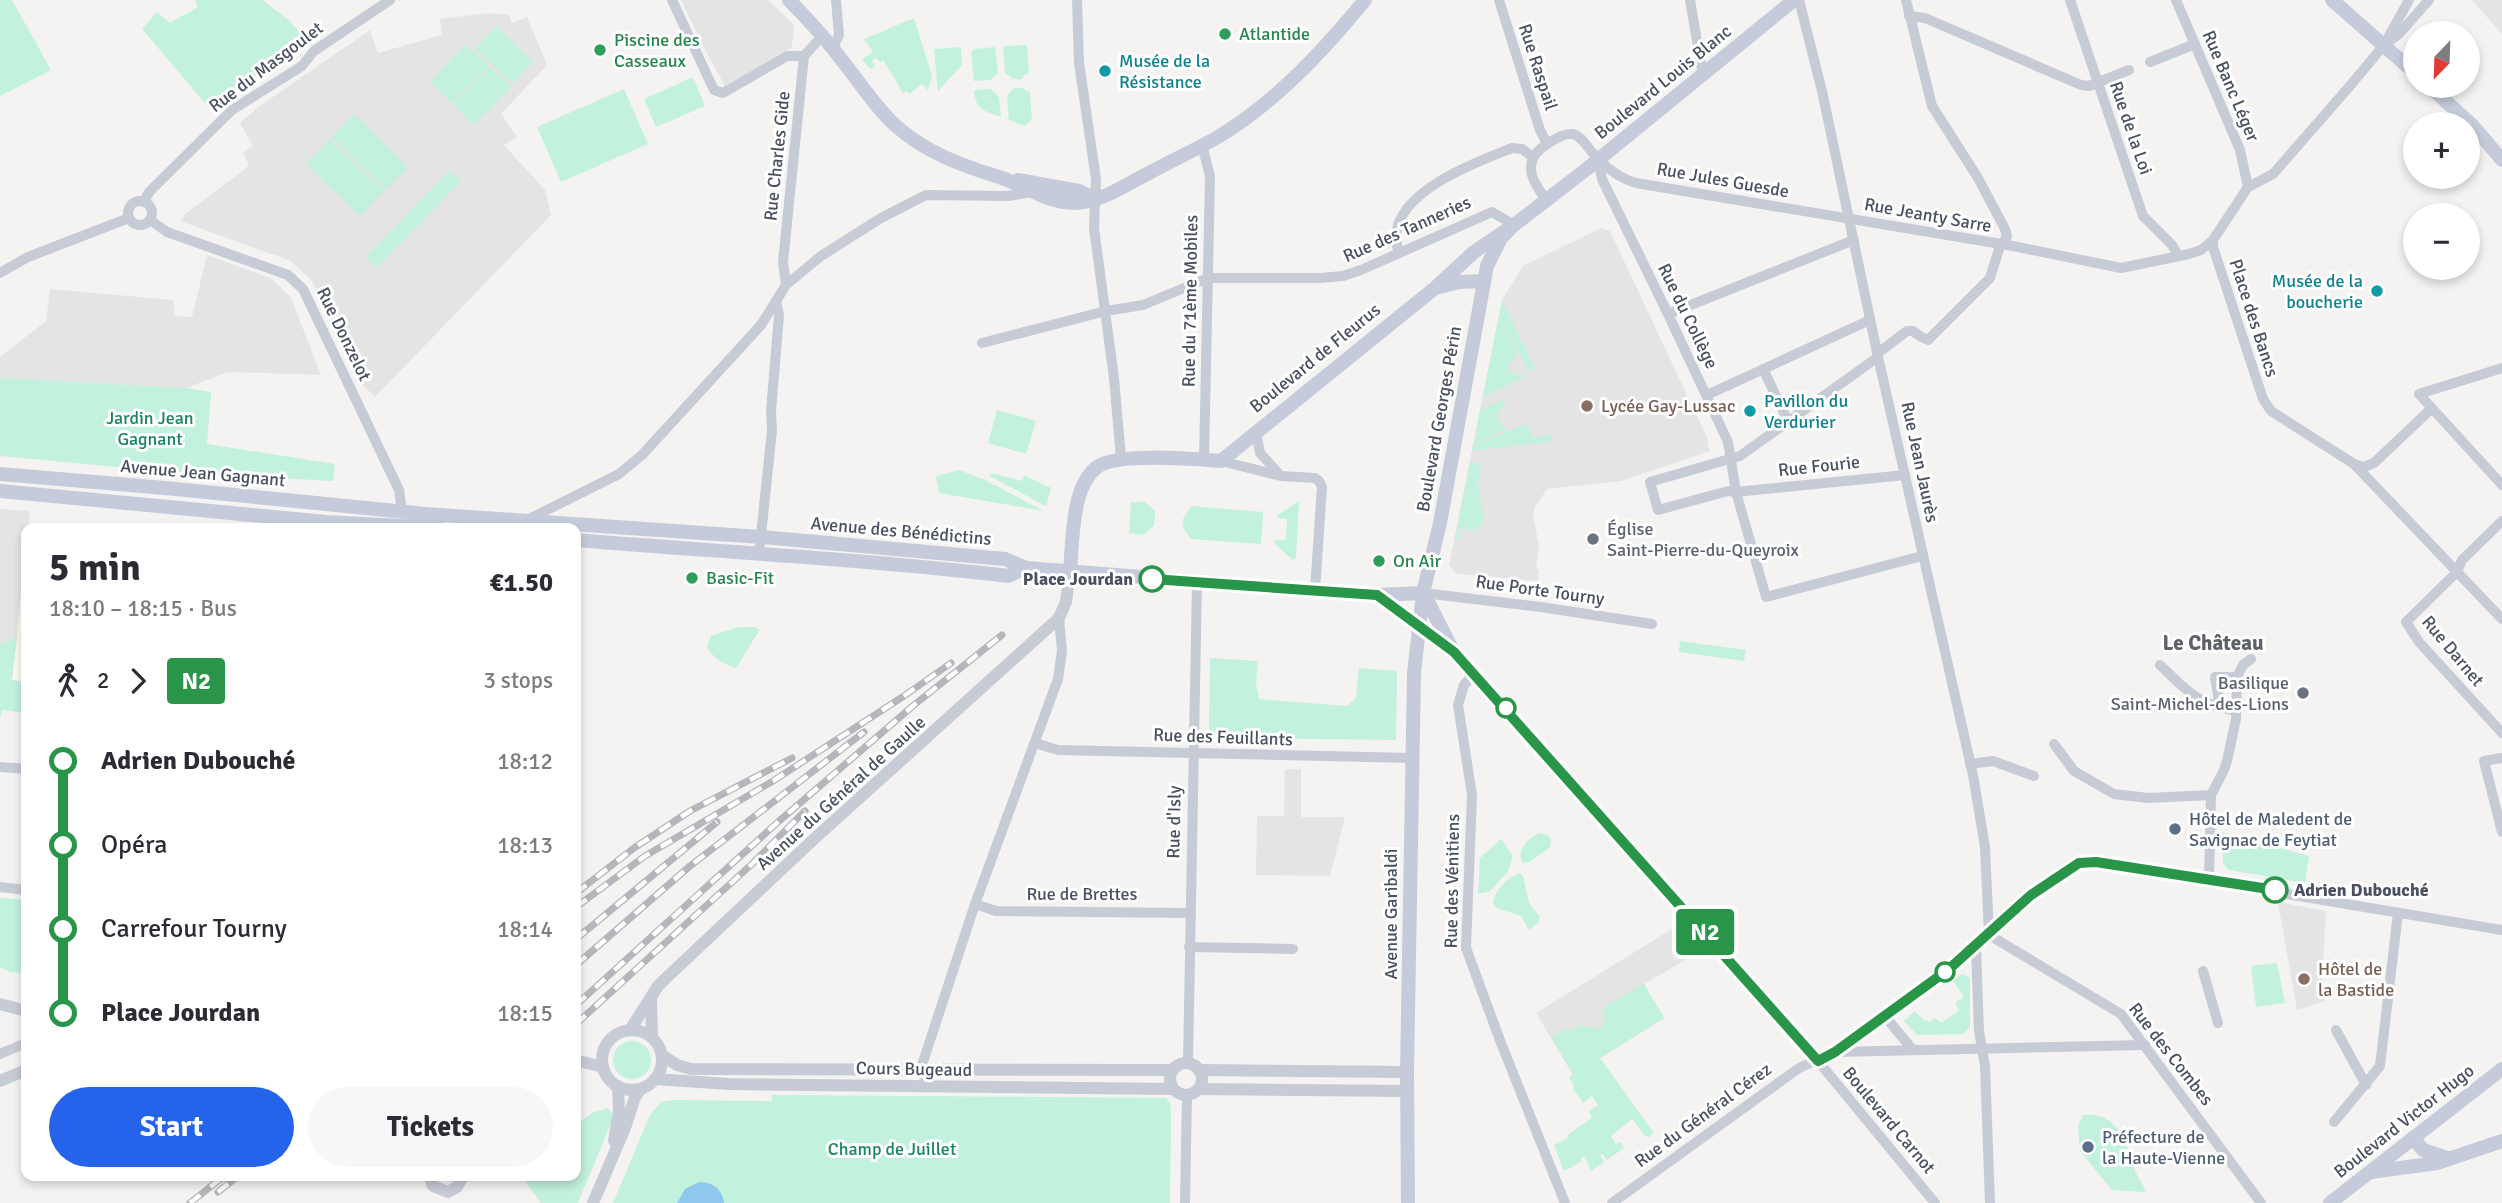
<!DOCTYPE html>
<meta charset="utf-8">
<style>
body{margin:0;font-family:Signika,sans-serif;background:#f7f7f7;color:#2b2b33;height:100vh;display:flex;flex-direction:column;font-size:26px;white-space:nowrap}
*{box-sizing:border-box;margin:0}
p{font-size:23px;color:#7c7c81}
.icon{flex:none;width:38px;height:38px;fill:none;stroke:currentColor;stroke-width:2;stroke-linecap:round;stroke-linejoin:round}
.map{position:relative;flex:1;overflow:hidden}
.details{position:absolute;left:21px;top:523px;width:560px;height:658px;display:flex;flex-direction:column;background:#fff;border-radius:14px;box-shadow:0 4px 10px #0003}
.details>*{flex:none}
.badge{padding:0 14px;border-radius:5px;font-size:24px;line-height:46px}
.needle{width:46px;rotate:203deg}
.buttons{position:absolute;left:2403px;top:21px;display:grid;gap:14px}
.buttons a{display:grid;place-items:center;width:77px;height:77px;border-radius:50%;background:#fff;box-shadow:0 4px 10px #0003;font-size:35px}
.map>.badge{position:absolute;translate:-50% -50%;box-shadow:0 0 0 4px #fff}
.legs{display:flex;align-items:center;gap:10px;height:77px;padding:0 28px;font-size:23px}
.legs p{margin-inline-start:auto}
.headline{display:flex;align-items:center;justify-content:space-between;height:119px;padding:0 28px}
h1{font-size:38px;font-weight:700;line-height:52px}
.cta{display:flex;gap:14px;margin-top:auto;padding:14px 28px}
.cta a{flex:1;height:80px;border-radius:42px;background:#2563eb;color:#fff;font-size:28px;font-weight:700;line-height:80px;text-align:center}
.cta a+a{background:#f7f7f7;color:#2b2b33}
ul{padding:0 28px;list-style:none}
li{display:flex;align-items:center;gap:24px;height:84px;font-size:26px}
li i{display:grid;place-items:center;width:10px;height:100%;margin:0 9px;background:currentColor}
li i::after{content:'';width:18px;height:18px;margin:-9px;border:5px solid;border-radius:50%;background:#fff}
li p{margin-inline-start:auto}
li:first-child i{background:linear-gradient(#0000 50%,currentColor 0)}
li:last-child i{background:linear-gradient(currentColor 50%,#0000 0)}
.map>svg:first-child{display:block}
</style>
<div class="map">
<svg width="2502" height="1203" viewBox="0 0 2502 1203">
<rect width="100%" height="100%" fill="#f4f3f2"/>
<path fill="#fdfbee" d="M24 565H26V682L12 680Z"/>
<g fill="#e5e4e4">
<path d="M681 0H768L794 25 792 47 725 86 702 44Z"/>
<path d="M2472 0H2502V34Z"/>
<path d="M488 13 509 15 512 23 527 17 547 65 501 114 517 137 504 145 545 190 551 215 375 397 362 384 312 281 291 261 180 221 185 214 249 166 243 153 253 146 240 123 257 108 370 30 378 53 442 35 440 19Z"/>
<path d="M1601 228 1610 231 1709 442 1707 444 1710 451 1621 481 1547 489 1535 507 1533 515 1539 546 1536 569H1539L1538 581 1457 574 1449 565 1502 300 1523 266Z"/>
<path d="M207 255 272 279 291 298 321 375 228 372 186 388 0 378V357L46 321 50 289 173 300 175 316 192 317Z"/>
<path d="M0 509 30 511 28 528H26L17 637 0 644Z"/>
<path d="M1285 769H1301V817H1345L1330 876 1256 875 1257 816H1284Z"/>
<path d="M2278 902 2326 911 2322 983V990H2325V1001L2297 1010Z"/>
<path d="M1675 927 1697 953 1644 984 1664 1018 1573 1075 1536 1013Z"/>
</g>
<g fill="#c2f1dd">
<path d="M0 0H12L51 70 0 96Z"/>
<path d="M195 0H262L289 20 307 42 209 108 142 29 157 12 170 23 198 7Z"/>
<path d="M914 18 932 76 928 90 922 84 909 94 907 91 903 93 883 60 880 62 876 58 872 61 875 66 870 69 862 59 873 52 864 39Z"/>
<path d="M496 26 533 62 512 83 475 48Z"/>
<path d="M466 44 488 65 452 103 430 82Z"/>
<path d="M1027 45 1029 73 1024 75 1022 79H1013L1005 73 1003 46Z"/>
<path d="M961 47 962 65 938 91 934 49Z"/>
<path d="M995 47 998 73 991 80 974 81 971 52 974 49Z"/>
<path d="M489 66 511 87 474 125 453 104Z"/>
<path d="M693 77 705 106 656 127 644 99Z"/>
<path d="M1014 88H1022L1030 92 1032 120 1024 126 1009 120 1007 96Z"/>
<path d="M624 89 648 144 561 182 537 127Z"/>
<path d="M991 89 999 97 1001 117C983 110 976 111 974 90Z"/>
<path d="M354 114 408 167 386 190 332 137Z"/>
<path d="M330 139 384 191 360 216 306 164Z"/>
<path d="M449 171 461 181 377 268 366 257Z"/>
<path d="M1502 300 1535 368 1529 371 1506 329 1517 354 1510 364 1509 370 1515 375 1523 374 1526 376 1483 397Z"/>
<path d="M0 378 186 388 211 392 207 444 335 464 333 481 180 473 0 456Z"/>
<path d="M1502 400 1506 403 1499 410 1497 420 1507 429 1474 444 1480 410Z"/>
<path d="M997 410 1036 421 1026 454 988 443Z"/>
<path d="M1526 424 1534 438 1548 435 1552 437 1553 441 1472 451 1473 446Z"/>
<path d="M1470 463H1481L1478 485 1484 522 1474 530 1459 529 1458 539H1455Z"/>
<path d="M959 470 985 480 1044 511 939 493 936 476Z"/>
<path d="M991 473 1022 481 1024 475 1051 488 1046 506 990 476Z"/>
<path d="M1299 501 1296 558 1293 560 1276 545 1274 540H1286L1287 519 1277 518 1278 515Z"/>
<path d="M1131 502H1145L1155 511 1154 526 1143 535 1129 533Z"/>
<path d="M1192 506 1263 512 1261 544 1191 539C1179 523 1180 521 1192 506Z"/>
<path d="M738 627H755L760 629 736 668C723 664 714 659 707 647L711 636Z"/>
<path d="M17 637 12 680 26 682V729L25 713 2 710 0 719V644Z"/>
<path d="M1680 641 1746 650 1744 661 1679 652Z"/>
<path d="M1210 658 1258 661 1256 683 1259 699 1347 706 1356 698 1359 668 1397 671 1396 740 1216 738 1209 731Z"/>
<path d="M2222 832 2309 856 2305 883 2229 870 2223 864Z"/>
<path d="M1540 833 1545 834 1551 838 1550 847 1530 862 1523 863C1515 851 1528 838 1540 833Z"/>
<path d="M1501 839 1513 856 1508 871 1489 892 1478 894 1480 858Z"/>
<path d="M1520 873 1523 876 1529 903 1540 917 1538 923 1529 930 1521 916 1497 908 1493 903C1495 890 1508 877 1520 873Z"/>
<path d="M0 898 26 900V975L13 971 12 973 0 967Z"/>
<path d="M2277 963 2285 1003 2256 1007 2251 966Z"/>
<path d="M1962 974 1970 978V1027L1963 1034 1917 1035 1904 1021 1915 1011 1924 1020 1930 1022 1935 1018 1941 1023 1959 1011 1955 1003 1964 997 1953 981Z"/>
<path d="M1644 984 1664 1018 1600 1058 1654 1133 1649 1137 1645 1136 1632 1119 1611 1136 1616 1144 1620 1142 1624 1148 1607 1160 1603 1154 1600 1155 1604 1162 1591 1171 1584 1156 1581 1159 1582 1161 1564 1171 1554 1145 1568 1138 1567 1135 1592 1118 1589 1111 1598 1105 1592 1096 1583 1103 1573 1088 1574 1086 1569 1077 1573 1074 1551 1037 1567 1028 1574 1030 1579 1025 1599 1029 1605 1023 1602 1012 1605 1006Z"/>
<circle cx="632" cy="1060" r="19"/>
<path d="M772 1095 1166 1098 1170 1103 1171 1113 1170 1203H613L650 1115 661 1102 674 1100 772 1101Z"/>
<path d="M607 1108 613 1114V1118L578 1203H541L525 1181 527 1176H576V1125L592 1113Z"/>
<path d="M2083 1115C2120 1111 2126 1145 2136 1173 2139 1180 2144 1186 2146 1192L2112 1190 2080 1151 2078 1126Z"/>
</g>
<path fill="#8fc8ee" d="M699 1182C713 1182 722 1189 724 1203H677L685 1189Z"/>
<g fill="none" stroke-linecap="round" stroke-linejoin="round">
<g stroke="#c6cbd6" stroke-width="10">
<path d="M672 0 714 90 723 93 787 56H804"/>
<path d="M1077 0 1079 63 1096 179 1094 228 1114 378 1121 458"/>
<path d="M1499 0 1540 130 1547 144"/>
<path d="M1690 0 1703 76"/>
<path d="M1799 0 1822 91 1878 357 1973 775 1985 847 1989 935"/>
<path d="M2070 0 2143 216 2172 245 2178 255"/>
<path d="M2176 0 2240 150 2248 187"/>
<path d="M1909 16 1925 18 2081 85 2089 86 2129 70"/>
<path d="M2387 43 2399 34 2429 0"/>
<path d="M833 48 839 35 836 0"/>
<path d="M2150 62 2195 44"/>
<path d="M1202 145 1210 176 1204 460"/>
<path d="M1598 159 1602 179 1668 314 1728 442 1736 492 1766 597 1922 556"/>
<path d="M1546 200C1539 189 1530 179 1531 166 1532 157 1539 149 1547 144 1580 122 1579 140 1599 160 1609 170 1622 179 1636 183L2013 246 2121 268 2189 254 2201 250 2213 240 2248 187 2273 174 2349 87 2384 45 2409 0"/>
<circle cx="140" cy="213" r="12"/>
<path d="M143 202 150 191 232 110 302 66 314 51 390 0"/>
<path d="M150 220 167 232 288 275 303 289 399 490 402 511"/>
<path d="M2213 240V247L2263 399 2271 411 2354 464 2364 467 2374 463 2431 409"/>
<path d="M1398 253C1398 247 1396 242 1396 236 1398 190 1477 162 1512 148L1522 149 1533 157"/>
<path d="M0 273 28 257 129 218"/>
<path d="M786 285 783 262 804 56 822 36"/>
<path d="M1668 314 1854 240"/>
<path d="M982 343 1106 311 1143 305 1208 278H1320L1343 276 1361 270 1492 212 1514 225"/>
<path d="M1878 353 1907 331H1913L1921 337 1928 340 1990 278 2000 246 2007 237 2005 229 1978 178 1932 106 1906 0"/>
<path d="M1878 357 1740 456 1650 482 1658 510 1728 491 1736 492 1905 475"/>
<path d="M2502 368 2419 394 2502 485"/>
<path d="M1763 369 1789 423"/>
<path d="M1707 395 1870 320"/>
<path d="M1256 431 1260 453 1279 474"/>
<path d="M1221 461 1281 476 1315 478 1319 481 1322 487 1315 590"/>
<path d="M2354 464 2502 619"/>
<path d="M527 520 619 474 642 455 761 325 786 285 821 256 881 218 926 195 1008 196 1032 192"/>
<path d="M2502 521 2462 560 2457 572 2406 622 2419 642 2502 733"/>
<path d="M760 545 772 430 771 411 779 315 776 301"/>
<path d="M1423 593 1541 607 1652 624"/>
<path d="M1454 652 1716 944 1818 1061 1935 1203"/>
<path d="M2160 665C2188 692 2196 703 2236 711"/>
<path d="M1474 673 1464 685 1458 705 1472 795 1466 948 1501 1043 1565 1203"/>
<path d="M2220 708 2215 677H2237"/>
<path d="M1035 743 1058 750 1411 758"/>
<path d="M2054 744 2074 771 2114 794 2148 798 2211 795"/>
<path d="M2502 758 2484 761 2502 832"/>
<path d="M1970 764 1993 761 2034 776"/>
<path d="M0 767 26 769"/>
<path d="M2209 880 2211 795 2224 770 2227 761 2236 719 2237 677 2243 665 2251 659"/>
<path d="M0 887 26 890"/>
<path d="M975 904 996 911 1190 913"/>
<path d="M1989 935 2121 1014 2261 1203"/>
<path d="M1189 947 1293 949"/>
<path d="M1976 947 1979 1031 1985 1066 1990 1203"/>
<path d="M2203 971 2218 1023"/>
<path d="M1884 1015 1912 1049"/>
<path d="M2336 1030 2366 1085"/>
<path d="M1835 1052 2145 1045"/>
<path d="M0 1054 26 1043"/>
<path d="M1188 1062 1197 582"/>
<path d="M918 1087 926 1081V1075L921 1068 975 904 1058 679 1062 651 1059 618"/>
<path d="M2334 1122 2380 1066 2398 913"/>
<path d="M1185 1203 1187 1096"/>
<path d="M1612 1203 1799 1068 1835 1052 1949 969 2031 895 2051 881 2079 863 2096 862 2502 930"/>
</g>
<g stroke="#c6cbd6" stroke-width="12">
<path d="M651 999 652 1037"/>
<path d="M0 1004 26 1011"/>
<path d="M630 1030 658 986 665 979 814 839 1059 618 1066 602 1070 571"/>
<circle cx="632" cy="1060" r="30"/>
<path d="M662 1055 677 1065 691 1069 1172 1070"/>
<circle cx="1186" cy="1079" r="16"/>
<path d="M576 1063 583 1062 603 1067"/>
<path d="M1199 1070 1407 1072"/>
<path d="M656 1079 728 1084 1172 1089"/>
<path d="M0 1081 26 1070"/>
<path d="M1199 1089 1407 1091"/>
<path d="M614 1141 619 1111 618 1086"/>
<path d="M429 1176 433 1186 448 1192 457 1187 463 1176"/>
<path d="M593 1203 625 1128 635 1097 641 1089"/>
</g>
<g stroke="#c5cbda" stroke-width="14">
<path d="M789 0C810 21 830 44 848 68 863 87 877 109 895 125 924 152 963 166 999 177 1025 185 1046 203 1074 203 1100 203 1125 185 1147 174 1171 161 1195 150 1218 137 1276 102 1323 51 1365 0"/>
<path d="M2332 0 2415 73"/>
<path d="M2429 86 2473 126 2502 160"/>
<path d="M1018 180 1079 191 1096 199"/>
<path d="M1439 287 1460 282 1484 281"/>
<path d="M0 474 165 488 426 514 761 537 1005 559 1026 568 1377 595 1423 593"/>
<path d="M0 491 326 522 440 528"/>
<path d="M576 540C720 552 865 559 1008 576L1026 568"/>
<path d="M1070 571C1072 547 1072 523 1078 500 1081 488 1087 475 1097 467 1117 452 1194 459 1221 461L1435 288 1474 252 1514 225 1588 168 1794 0"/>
<path d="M1424 594 1451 647"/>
<path d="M1377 595 1454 652"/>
<path d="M2413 1138 2423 1150 2447 1158"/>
<path d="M2371 1172 2437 1163 2502 1141"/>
<path d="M1408 1203 1407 1072 1414 673 1423 593 1440 523 1487 266 1501 238 1514 225"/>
<path d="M2330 1203 2502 1069"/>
</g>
<g stroke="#b4b6bc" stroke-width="7">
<g id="rail">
<path d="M576 893 634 848 690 811 792 758"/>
<path d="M576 907 645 856 773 781 904 696 951 663"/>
<path d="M576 939 717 822"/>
<path d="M576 965 690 866 864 732"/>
<path d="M576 1005 778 822 914 705 1002 635"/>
<path d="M576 1024 752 864 805 811"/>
<path d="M218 1192 238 1176"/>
<path d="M190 1203 224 1176"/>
</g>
</g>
<use href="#rail" stroke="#fff" stroke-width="4.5" stroke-dasharray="13" stroke-linecap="butt"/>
</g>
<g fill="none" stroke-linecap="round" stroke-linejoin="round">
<g stroke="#fff" stroke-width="16">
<path id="line-1" d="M1152 579 1377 595 1454 652 1818 1061 1835 1052 1949 969 2031 895 2079 863 2096 862 2275 890"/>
</g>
<use href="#line-1" stroke="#289548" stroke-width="10"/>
</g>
<g fill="#2e9e5b" stroke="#fff" stroke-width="2.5">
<circle cx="1225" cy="34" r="7"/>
<circle cx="600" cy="50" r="7"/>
<circle cx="1379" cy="561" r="7"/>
<circle cx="692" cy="578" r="7"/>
</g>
<g fill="#0f9aa8" stroke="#fff" stroke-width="2.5">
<circle cx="1105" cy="71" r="7"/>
<circle cx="2377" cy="291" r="7"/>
<circle cx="1750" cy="411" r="7"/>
</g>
<g fill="#8d6e63" stroke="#fff" stroke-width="2.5">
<circle cx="1587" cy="406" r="7"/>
<circle cx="2304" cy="979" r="7"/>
</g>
<g fill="#6b7280" stroke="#fff" stroke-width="2.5">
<circle cx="1593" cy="539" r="7"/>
<circle cx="2303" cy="693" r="7"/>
</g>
<g fill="#fff" stroke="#289548" stroke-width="3.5">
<circle cx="1152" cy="579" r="12"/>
<circle cx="1506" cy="708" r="9"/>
<circle cx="2275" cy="890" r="12"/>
<circle cx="1945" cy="972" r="9"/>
</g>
<g fill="#5c6f8a" stroke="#fff" stroke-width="2.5">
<circle cx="2175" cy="829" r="7"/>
<circle cx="2088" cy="1147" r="7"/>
</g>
<g text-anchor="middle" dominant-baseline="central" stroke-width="6" stroke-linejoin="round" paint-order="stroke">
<g font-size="18" fill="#27864d" stroke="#fff" text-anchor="start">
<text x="1239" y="34">Atlantide</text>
<text x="614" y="40">Piscine des<tspan x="614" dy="21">Casseaux</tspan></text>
<text x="1393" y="561">On Air</text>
<text x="706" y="578">Basic-Fit</text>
</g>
<g font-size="18" fill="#0d838f" stroke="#fff" text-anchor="start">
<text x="1119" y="61">Musée de la<tspan x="1119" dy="21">Résistance</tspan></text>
<text x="2363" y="281" text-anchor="end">Musée de la<tspan x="2363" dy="21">boucherie</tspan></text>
<text x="1764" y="401">Pavillon du<tspan x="1764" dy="21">Verdurier</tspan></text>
</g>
<g font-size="18" fill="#495160" stroke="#fff">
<text transform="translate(266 67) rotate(-37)">Rue du Masgoulet</text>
<text transform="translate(1538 67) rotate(72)">Rue Raspail</text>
<text transform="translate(1663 82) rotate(-39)">Boulevard Louis Blanc</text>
<text transform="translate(2231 86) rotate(67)">Rue Banc Léger</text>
<text transform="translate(2131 128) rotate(71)">Rue de la Loi</text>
<text transform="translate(777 156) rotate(-84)">Rue Charles Gide</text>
<text transform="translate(1723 180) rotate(10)">Rue Jules Guesde</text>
<text transform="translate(1928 215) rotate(10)">Rue Jeanty Sarre</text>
<text transform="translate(1407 229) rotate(-24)">Rue des Tanneries</text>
<text transform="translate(1190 301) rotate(-89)">Rue du 71ème Mobiles</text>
<text transform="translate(1688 316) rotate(64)">Rue du Collège</text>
<text transform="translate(2254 318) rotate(72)">Place des Bancs</text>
<text transform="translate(344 334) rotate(64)">Rue Donzelot</text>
<text transform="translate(1315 358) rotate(-39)">Boulevard de Fleurus</text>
<text transform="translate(1439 419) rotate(-80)">Boulevard Georges Périn</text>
<text transform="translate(1920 462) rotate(78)">Rue Jean Jaurès</text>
<text transform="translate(1819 466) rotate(-6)">Rue Fourie</text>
<text transform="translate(203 473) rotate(5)">Avenue Jean Gagnant</text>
<text transform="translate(901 531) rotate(5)">Avenue des Bénédictins</text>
<text transform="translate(1540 590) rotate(8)">Rue Porte Tourny</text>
<text transform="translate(2453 651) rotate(50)">Rue Darnet</text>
<text transform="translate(1223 737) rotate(2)">Rue des Feuillants</text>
<text transform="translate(841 793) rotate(-42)">Avenue du Général de Gaulle</text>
<text transform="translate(1174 822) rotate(-89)">Rue d'Isly</text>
<text transform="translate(1452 881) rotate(-89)">Rue des Vénitiens</text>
<text x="1082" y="894">Rue de Brettes</text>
<text transform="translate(1391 914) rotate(-90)">Avenue Garibaldi</text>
<text transform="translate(2171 1054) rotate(52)">Rue des Combes</text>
<text transform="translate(914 1069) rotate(1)">Cours Bugeaud</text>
<text transform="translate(1703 1115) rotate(-36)">Rue du Général Cérez</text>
<text transform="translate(1889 1120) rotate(50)">Boulevard Carnot</text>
<text transform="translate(2404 1121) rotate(-38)">Boulevard Victor Hugo</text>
</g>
<g font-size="18" fill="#785e54" stroke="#fff" text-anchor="start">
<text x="1601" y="406">Lycée Gay-Lussac</text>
<text x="2318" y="969">Hôtel de<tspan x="2318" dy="21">la Bastide</tspan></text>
</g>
<g font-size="18" fill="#178562" stroke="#fff">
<text x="150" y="418">Jardin Jean<tspan x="150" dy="21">Gagnant</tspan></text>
<text x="892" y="1149">Champ de Juillet</text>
</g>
<g font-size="18" fill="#5b616d" stroke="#fff" text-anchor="start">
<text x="1607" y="529">Église<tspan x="1607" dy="21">Saint-Pierre-du-Queyroix</tspan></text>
<text x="2289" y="683" text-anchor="end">Basilique<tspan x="2289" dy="21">Saint-Michel-des-Lions</tspan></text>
</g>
<g font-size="18" font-weight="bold" fill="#495160" stroke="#fff" text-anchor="end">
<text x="1133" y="579">Place Jourdan</text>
<text x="2294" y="890" text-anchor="start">Adrien Dubouché</text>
</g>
<g font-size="18" fill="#4e5e75" stroke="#fff" text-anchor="start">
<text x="2189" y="819">Hôtel de Maledent de<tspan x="2189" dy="21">Savignac de Feytiat</tspan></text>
<text x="2102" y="1137">Préfecture de<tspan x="2102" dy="21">la Haute-Vienne</tspan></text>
</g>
<g font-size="21" font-weight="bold" fill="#5e6167" stroke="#fff">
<text x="2213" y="643">Le Château</text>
</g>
</g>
</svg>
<div class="buttons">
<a><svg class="needle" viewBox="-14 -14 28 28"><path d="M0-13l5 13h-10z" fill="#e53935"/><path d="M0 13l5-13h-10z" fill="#7c7c81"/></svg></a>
<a>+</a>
<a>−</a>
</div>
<b class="badge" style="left:1705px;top:932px;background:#289548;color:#fff">N2</b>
<section class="details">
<div class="headline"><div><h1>5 min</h1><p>18:10 – 18:15 · Bus</p></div><b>€1.50</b></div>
<div class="legs"><svg class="icon" aria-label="walk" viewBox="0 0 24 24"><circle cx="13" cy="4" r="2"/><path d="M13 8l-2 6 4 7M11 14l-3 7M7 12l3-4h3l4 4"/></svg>2<svg class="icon" aria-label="forward" viewBox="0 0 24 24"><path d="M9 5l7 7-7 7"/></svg><b class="badge" style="background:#289548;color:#fff">N2</b><p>3 stops</p></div>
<ul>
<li><i style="color:#289548"></i><b>Adrien Dubouché</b><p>18:12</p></li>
<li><i style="color:#289548"></i><span>Opéra</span><p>18:13</p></li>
<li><i style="color:#289548"></i><span>Carrefour Tourny</span><p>18:14</p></li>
<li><i style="color:#289548"></i><b>Place Jourdan</b><p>18:15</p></li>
</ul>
<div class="cta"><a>Start</a><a>Tickets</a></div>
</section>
</div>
